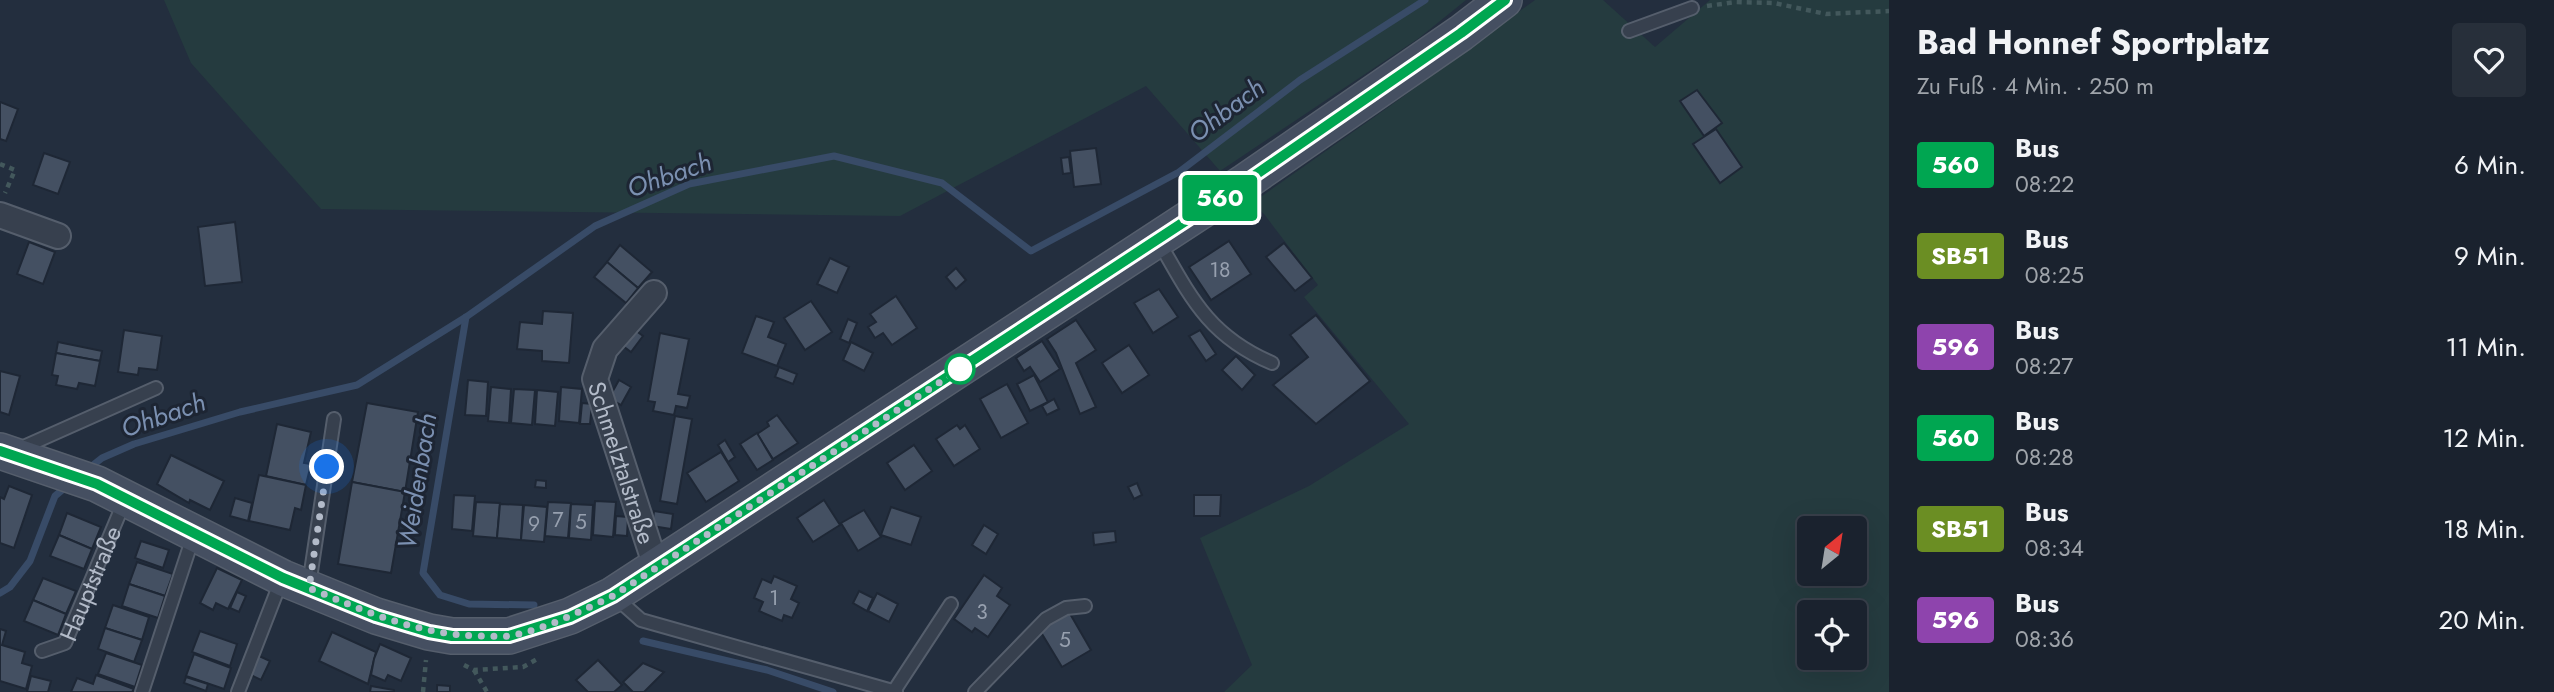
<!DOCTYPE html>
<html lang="de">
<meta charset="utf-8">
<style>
body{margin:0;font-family:Jost,sans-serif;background:#272f3a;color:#f1f3f6;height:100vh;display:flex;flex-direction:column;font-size:26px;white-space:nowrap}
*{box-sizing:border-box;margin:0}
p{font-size:23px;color:#9fa4aa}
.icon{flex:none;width:38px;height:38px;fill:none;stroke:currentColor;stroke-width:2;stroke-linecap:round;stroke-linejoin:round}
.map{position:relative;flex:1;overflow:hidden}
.panel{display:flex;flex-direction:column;background:#1a222e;width:665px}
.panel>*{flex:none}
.badge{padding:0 14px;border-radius:5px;font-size:24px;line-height:46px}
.needle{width:46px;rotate:30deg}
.controls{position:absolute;left:1797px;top:516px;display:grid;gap:14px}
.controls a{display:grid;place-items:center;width:70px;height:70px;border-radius:7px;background:#1a222e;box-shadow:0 7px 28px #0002,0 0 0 2px #383f4a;font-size:35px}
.you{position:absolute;width:35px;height:35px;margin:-18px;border:5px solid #fff;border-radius:50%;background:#1a73e8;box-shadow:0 0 0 10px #1a73e833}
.map>.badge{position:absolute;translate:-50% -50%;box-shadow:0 0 0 4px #fff}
.round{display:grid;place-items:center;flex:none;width:74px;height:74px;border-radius:7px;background:#272f3a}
.summary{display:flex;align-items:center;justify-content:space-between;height:119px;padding:0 28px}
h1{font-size:33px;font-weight:700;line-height:52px}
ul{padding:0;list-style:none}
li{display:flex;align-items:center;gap:21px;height:91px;padding:0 28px}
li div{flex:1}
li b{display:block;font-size:26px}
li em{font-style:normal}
li .badge{min-width:77px;font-weight:700;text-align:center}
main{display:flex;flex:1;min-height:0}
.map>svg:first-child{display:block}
</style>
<main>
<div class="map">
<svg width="1889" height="692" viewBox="0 0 1889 692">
<rect width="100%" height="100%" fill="#232e3e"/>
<g fill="#253b3f" fill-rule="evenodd">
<path d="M164 0H1466L1419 38 1220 171 1146 86 900 216 321 209 191 63Z"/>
<path d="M1535 0H1603L1655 47 1710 0H1889V692H1224L1252 665 1200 538 1309 486 1409 424 1304 297 1318 285 1264 214 1252 203 1390 106ZM1810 528H1855V574H1810ZM1810 612H1855V658H1810Z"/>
</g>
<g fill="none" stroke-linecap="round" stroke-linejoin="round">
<g stroke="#384b67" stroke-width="7">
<path d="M466 317 423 573 440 595 469 604 534 605"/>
<path d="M88 469 102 458 134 444 240 412 357 385 466 317 595 226 689 184 834 156 942 183 1031 251 1179 172 1300 80 1425 0"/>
<path d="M0 593 10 587 30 561 55 496 68 485"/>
<path d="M643 641 767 670 833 692"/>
</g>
</g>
<g fill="#445062" stroke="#1e2735" stroke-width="2">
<path d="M1697 90 1722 123 1704 136 1680 101Z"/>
<path d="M0 102 18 109 6 141 0 139Z"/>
<path d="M1716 129 1742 167 1720 183 1693 144Z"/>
<path d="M1096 148 1101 184 1074 187 1070 151Z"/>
<path d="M44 153 70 162 58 194 33 185Z"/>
<path d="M1069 157 1071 173 1063 174 1061 158Z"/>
<path d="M235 222 242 282 205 286 198 227Z"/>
<path d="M1229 241 1251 274 1211 300 1189 267Z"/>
<path d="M29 242 55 252 43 284 17 274Z"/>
<path d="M1284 243 1312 278 1295 291 1266 257Z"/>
<path d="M620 245 652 272 638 288 607 262Z"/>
<path d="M830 258 849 267 837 293 817 284Z"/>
<path d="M607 262 638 288 626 303 594 277Z"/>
<path d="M956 268 966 280 956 289 946 277Z"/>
<path d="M1159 289 1178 317 1153 333 1134 303Z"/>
<path d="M896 296 917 328 892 345 883 333 875 338 868 327 876 322 870 314Z"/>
<path d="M811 301 832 332 805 350 784 318Z"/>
<path d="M543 311 573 313 569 363 542 361V351L517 349 520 322 542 324Z"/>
<path d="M1316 315 1370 381 1316 424 1273 385 1308 357 1290 335Z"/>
<path d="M756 316 774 322 768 337 786 344 777 366 742 353Z"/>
<path d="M848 319 857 323 849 343 840 339Z"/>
<path d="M1076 320 1096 350 1076 363 1096 407 1080 414 1056 353 1047 339Z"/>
<path d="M124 330 162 336 157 370 139 368 138 375 118 372Z"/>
<path d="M635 330 643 336 631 352 623 346Z"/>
<path d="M1200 330 1216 354 1206 361 1189 336Z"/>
<path d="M660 333 689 339 678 394 690 396 687 408 676 406 674 415 653 411 655 402 648 401Z"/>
<path d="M1042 341 1060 369 1040 382 1030 367 1024 371 1016 358Z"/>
<path d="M58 342 102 351 100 361 56 353Z"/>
<path d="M851 342 873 353 864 371 843 360Z"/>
<path d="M1129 345 1149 375 1122 393 1102 363Z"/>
<path d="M56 353 100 361 95 386 79 383 77 389 56 385 58 376 52 375Z"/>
<path d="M1236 356 1255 375 1242 390 1222 370Z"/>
<path d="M779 367 797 374 793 384 775 377Z"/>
<path d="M0 371 20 376 9 415 0 412Z"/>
<path d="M1034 375 1048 402 1030 411 1017 384Z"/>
<path d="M468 380 488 382 486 416 465 415Z"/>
<path d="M619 380 631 387 621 405 609 398Z"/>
<path d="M1007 384 1028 423 1001 438 980 399Z"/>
<path d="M491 387 511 389 509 423 488 421Z"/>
<path d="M561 387 582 389 579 423 559 421Z"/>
<path d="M514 389 535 390 532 425 511 423Z"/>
<path d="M537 390 558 392 555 426 535 424Z"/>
<path d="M1054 399 1059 409 1047 415 1042 406Z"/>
<path d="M367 403 418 412 405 492 352 482Z"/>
<path d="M582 403 592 404 590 424H580Z"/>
<path d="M777 415 798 443 773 459 757 434 769 426 767 422Z"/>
<path d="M675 416 692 419 677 504 660 501Z"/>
<path d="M277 424 311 432 304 463 311 464 306 485 266 476Z"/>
<path d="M957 425 960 429 965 425 980 449 954 466 936 439Z"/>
<path d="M757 433 773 460 757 470 740 444Z"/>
<path d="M725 440 735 457 728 462 718 445Z"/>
<path d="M914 445 932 471 905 490 887 463Z"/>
<path d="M721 452 739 481 706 502 687 473Z"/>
<path d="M171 455 224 481 210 510 190 500 189 503 157 484Z"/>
<path d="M259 475 306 485 301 510 295 508 290 530 249 521Z"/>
<path d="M536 480 546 481V488L535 487Z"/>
<path d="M352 482 405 492 391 573 338 564Z"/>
<path d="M1137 483 1142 495 1134 499 1128 487Z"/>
<path d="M9 486 32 495 14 548 0 543V497L4 499Z"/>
<path d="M454 495 475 496 472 531 452 529Z"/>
<path d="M1194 495H1221L1220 516H1194Z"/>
<path d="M235 498 252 503 248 521 230 516Z"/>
<path d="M824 500 840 525 813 542 797 518Z"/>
<path d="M595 501 616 502 613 537 593 535Z"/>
<path d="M476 502 500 503 497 538 473 536Z"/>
<path d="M548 502 571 503 568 538 545 536Z"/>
<path d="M500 504 523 505 521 540 497 538Z"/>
<path d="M571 504 593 505 591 540 569 538Z"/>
<path d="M524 505 547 507 544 542 521 540Z"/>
<path d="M891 507 921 517 911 545 881 535Z"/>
<path d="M864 510 881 537 858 551 841 523Z"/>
<path d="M654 511 673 514 671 529 652 526Z"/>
<path d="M67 513 101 527 92 549 59 535Z"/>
<path d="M616 516 628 517 627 536 615 535Z"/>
<path d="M984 525 998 534 986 554 972 545Z"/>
<path d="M1115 531 1116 542 1094 545 1093 533Z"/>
<path d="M59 535 92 549 84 569 50 556Z"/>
<path d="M141 541 169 550 163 568 135 558Z"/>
<path d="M137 562 173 574 165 596 129 584Z"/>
<path d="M217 568 242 580 228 609 216 603 213 610 200 603Z"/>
<path d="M984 575 1002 588 997 596 1010 605 988 637 975 628 972 632 954 619Z"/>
<path d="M774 576 797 586 791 599 799 603 792 618 784 615 782 621 759 611 763 602 754 598 762 579 771 583Z"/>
<path d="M43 578 76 591 66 614 33 600Z"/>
<path d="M129 584 165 596 158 618 122 606Z"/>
<path d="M859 591 873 598 867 611 853 603Z"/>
<path d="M237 592 246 596 239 612 230 608Z"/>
<path d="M877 593 898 604 889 622 868 611Z"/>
<path d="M33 600 66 614 58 635 24 621Z"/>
<path d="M113 605 149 617 142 640 105 628Z"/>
<path d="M1069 612 1091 650 1062 667 1039 629Z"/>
<path d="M105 628 142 640 134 662 98 649Z"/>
<path d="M0 629 6 631 2 645 25 652 22 663 32 666 26 689 0 681Z"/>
<path d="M200 631 237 644 230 666 192 652Z"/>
<path d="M332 632 376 652 368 684 319 661Z"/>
<path d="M380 644 411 658 401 681 388 675 385 681 371 675 374 659Z"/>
<path d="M106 653 142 665 135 687 98 674Z"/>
<path d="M194 654 231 668 224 689 186 676Z"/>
<path d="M257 655 270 661 261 680 249 674Z"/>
<path d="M598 660 622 685 614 692H588L576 680Z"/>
<path d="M643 663 664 672 644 692H633L623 682Z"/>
<path d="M96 675 134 689 132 692H71L77 678 93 684Z"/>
<path d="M31 676 51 681 48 692H27Z"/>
<path d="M186 677 208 684 206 691 184 683Z"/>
<path d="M437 685 450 686V692H437Z"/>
<path d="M371 686 394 690V692H370Z"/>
</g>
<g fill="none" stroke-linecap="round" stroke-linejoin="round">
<g stroke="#555e6c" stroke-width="16">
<g id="service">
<path d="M1629 31 1692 8"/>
<path d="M1159 242C1191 298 1209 336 1272 363"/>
<path d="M19 449 156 388"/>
<path d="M309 585 334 419"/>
<path d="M614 596 641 620 896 692"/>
<path id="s1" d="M42 651 65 643 125 500"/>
<path d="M894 691 951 604"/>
<path d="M142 692 194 534"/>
<path d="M238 692 281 581"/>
<path d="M975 692 1046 619 1066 608 1085 606"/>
</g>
</g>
<g stroke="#555e6c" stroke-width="28">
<g id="minor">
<path d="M0 215 58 236"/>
<path id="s2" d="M654 293 605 349 595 379 656 567"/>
</g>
</g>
<g stroke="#555e6c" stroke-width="38">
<path id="secondary" d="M0 451 97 484 283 578 376 616 429 632 452 636H509L570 616 613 595 1245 182 1461 33 1504 0"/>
</g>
<g stroke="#43585c" stroke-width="4.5" stroke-dasharray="5 5" stroke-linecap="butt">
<path d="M1707 6 1736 2 1774 3 1826 14 1889 11"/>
<path d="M0 164 15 170 5 193"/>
<path d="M464 665 474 670 523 667 539 658"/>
<path d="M474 670 487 692"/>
<path d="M423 692 426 660"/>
</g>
<use href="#service" stroke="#37404e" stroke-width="12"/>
<use href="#minor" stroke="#37404e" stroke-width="24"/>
<use href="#secondary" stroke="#454f61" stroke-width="35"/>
</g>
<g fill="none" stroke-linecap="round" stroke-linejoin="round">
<g stroke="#fff" stroke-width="16">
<path id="line" d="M0 451 97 484 283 578 376 616 429 632 452 636H509L570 617 613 596 1245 182 1461 33 1505 0"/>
</g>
<use href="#line" stroke="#00a651" stroke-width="10"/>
<path stroke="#b3bbc9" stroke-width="7" stroke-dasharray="0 12.6" d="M327 467 309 588C367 612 418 635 482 636 491 636 500 637 509 636 542 631 583 610 613 596L960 369"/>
</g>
<circle fill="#fff" stroke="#00a651" stroke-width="3.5" cx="960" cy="369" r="14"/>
<g text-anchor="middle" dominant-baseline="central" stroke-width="6" stroke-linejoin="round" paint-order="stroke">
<g font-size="21" fill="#97a0af">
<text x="1220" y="270">18</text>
<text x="558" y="520">7</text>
<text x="581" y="522">5</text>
<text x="534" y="524">9</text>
<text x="774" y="598">1</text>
<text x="982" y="612">3</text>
<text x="1065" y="640">5</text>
</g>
<g font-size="24" fill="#b3bbc9" stroke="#1d2533">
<text stroke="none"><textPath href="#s2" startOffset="194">Schmelztalstraße</textPath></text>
<text stroke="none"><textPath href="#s1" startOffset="89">Hauptstraße</textPath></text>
</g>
<g font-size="26" font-style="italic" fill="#7b90b1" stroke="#1d2533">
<text transform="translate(1226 110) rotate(-37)">Ohbach</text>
<text transform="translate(669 175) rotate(-19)">Ohbach</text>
<text transform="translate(163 415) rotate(-19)">Ohbach</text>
<text transform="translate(417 481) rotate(-81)">Weidenbach</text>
</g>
</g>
</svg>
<div class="controls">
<a><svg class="needle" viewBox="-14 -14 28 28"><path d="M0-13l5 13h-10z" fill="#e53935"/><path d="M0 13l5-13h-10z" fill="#9fa4aa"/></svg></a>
<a><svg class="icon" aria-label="locate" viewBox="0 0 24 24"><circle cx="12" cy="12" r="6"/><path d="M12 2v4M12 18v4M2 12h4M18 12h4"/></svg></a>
</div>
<div class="you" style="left:327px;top:467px"></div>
<b class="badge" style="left:1220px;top:198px;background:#00a651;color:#fff">560</b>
</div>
<section class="panel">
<div class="summary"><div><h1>Bad Honnef Sportplatz</h1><p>Zu Fuß · 4 Min. · 250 m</p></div><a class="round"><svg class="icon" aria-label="heart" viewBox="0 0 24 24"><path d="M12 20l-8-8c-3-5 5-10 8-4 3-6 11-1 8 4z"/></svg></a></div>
<ul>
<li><span class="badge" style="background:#00a651;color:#fff">560</span><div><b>Bus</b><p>08:22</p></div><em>6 Min.</em></li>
<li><span class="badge" style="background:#6b8e23;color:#fff">SB51</span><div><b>Bus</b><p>08:25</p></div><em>9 Min.</em></li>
<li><span class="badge" style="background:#8e44ad;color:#fff">596</span><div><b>Bus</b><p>08:27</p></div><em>11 Min.</em></li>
<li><span class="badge" style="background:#00a651;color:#fff">560</span><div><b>Bus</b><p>08:28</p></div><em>12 Min.</em></li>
<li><span class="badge" style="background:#6b8e23;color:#fff">SB51</span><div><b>Bus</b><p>08:34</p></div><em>18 Min.</em></li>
<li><span class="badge" style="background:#8e44ad;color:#fff">596</span><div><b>Bus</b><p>08:36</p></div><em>20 Min.</em></li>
</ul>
</section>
</main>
